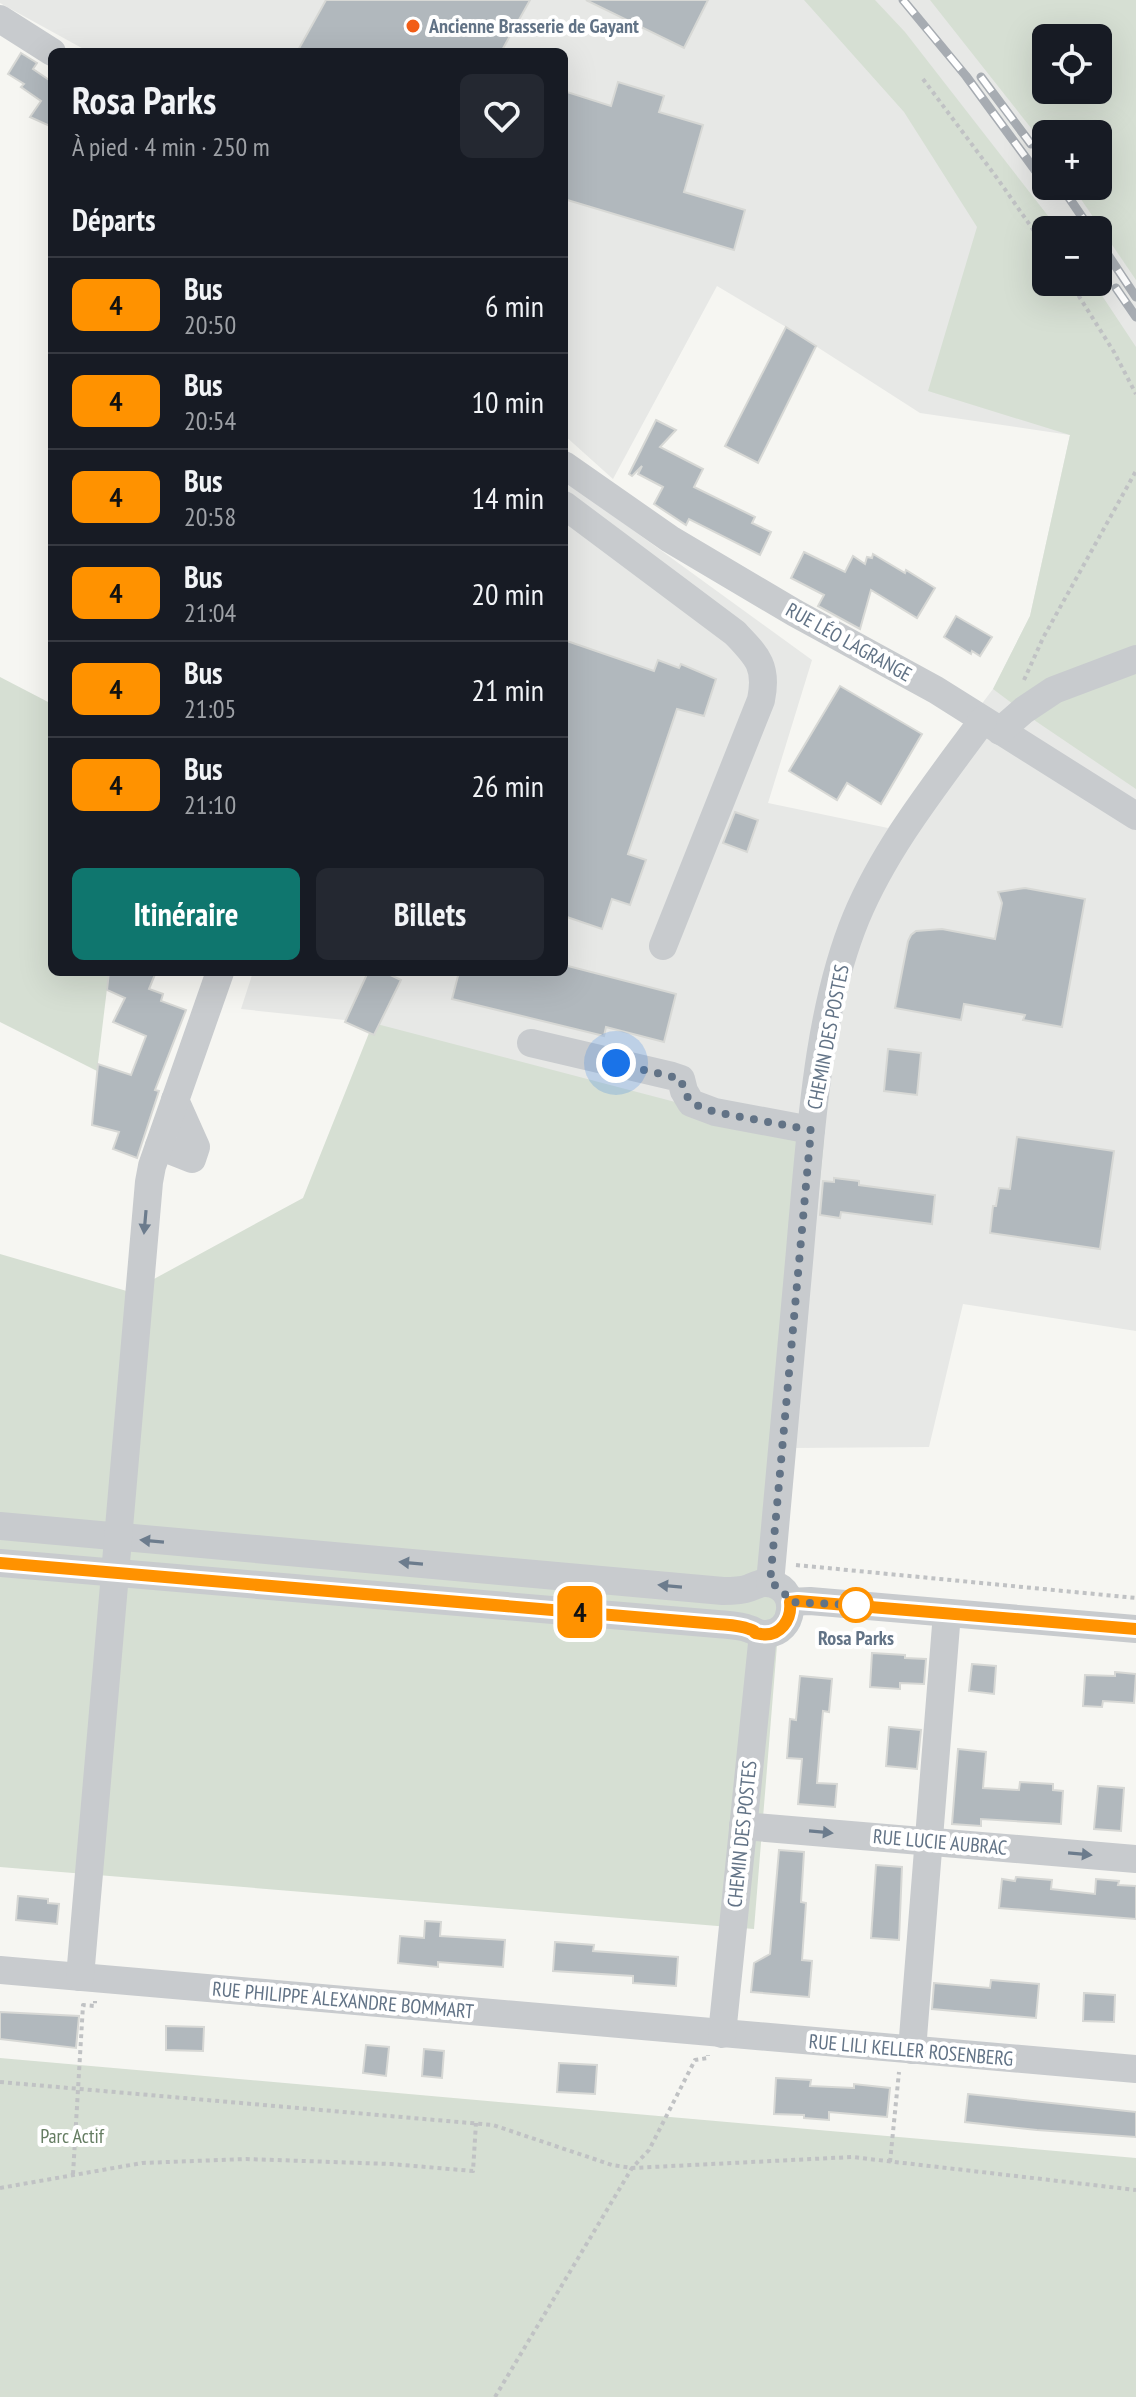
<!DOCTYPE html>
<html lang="fr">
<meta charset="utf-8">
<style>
body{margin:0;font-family:"PT Sans Narrow",sans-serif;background:#242831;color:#f1f3f6;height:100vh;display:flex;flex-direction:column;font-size:30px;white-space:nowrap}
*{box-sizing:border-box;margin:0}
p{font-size:26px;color:#9ea1a6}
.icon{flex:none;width:44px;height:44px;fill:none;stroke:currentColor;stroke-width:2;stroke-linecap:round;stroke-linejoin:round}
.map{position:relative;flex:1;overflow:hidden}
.drawer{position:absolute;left:48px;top:48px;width:520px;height:928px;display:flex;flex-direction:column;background:#171b24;border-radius:12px;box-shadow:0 8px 32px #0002}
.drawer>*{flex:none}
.badge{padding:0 16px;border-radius:12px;font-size:28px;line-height:52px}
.tools{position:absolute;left:1032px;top:24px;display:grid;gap:16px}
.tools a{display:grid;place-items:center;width:80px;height:80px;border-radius:12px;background:#171b24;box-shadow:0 8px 32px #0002;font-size:40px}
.you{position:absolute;width:40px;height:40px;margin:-20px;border:6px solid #fff;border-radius:50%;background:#1a73e8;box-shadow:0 0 0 12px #1a73e833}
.map>.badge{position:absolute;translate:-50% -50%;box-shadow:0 0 0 4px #fff}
h2{padding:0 24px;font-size:30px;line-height:72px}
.round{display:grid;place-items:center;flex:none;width:84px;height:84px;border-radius:12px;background:#242831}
.overview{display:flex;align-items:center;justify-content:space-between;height:136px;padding:0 24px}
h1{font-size:38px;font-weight:700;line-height:60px}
.primary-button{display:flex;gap:16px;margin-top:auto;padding:16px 24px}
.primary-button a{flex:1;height:92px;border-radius:12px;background:#0f766e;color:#fff;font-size:32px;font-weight:700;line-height:92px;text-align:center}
.primary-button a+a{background:#242831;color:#f1f3f6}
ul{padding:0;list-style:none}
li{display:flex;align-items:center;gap:24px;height:96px;padding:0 24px;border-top:2px solid #363941}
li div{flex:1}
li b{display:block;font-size:30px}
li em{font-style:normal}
li .badge{min-width:88px;font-weight:700;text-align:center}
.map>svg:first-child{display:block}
</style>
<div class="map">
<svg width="1136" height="2397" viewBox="0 0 1136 2397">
<rect width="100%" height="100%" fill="#f6f6f2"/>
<path fill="#e7e8e6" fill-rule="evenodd" d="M0 0H1136V1331L963 1304 929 1447 793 1448 373 1023 241 1009 253 972H564V480L812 660 768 803 888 828 993 689 1030 616 1070 435 920 413 786 327 717 286 613 479 564 435V52H89L0 3ZM1046 38H1098V90H1046ZM1046 134H1098V186H1046ZM1046 230H1098V282H1046Z"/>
<g fill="#d6dfd3" fill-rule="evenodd">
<path d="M804 0H875L905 32 1059 230H1046V282H1093L1136 347V789L1037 722 993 689 1030 616 1070 435 928 391 977 227 904 112Z"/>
<path d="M930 0H1136V280L1072 186H1098V134H1046V147ZM1098 38V90H1046V38Z"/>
<path d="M0 677 52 704V972H109L97 1071 0 1022Z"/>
<path d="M373 1023 824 1141 793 1448 754 1929 0 1867V1254L130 1292 303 1198Z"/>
<path d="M0 2058 1136 2158V2397H0Z"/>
</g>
<g fill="#b1b8bd" stroke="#d7d8d5" stroke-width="2">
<path d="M326 0H530L501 52H297Z"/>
<path d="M586 0H708L684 48Z"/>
<path d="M21 53 37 63 33 69 52 82V127L30 117 41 101 21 87 24 84 8 74Z"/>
<path d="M618 82 664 96 659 112 703 125 684 192 745 210 734 250 564 199V91L611 106Z"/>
<path d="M786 327 816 346 758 463 725 446Z"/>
<path d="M656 420 676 430 660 447 703 469 694 487 755 517 752 523 771 532 760 555 689 519 686 525 654 504 663 487 638 474 642 466 632 476 629 474Z"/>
<path d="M804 552 845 572 853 556 865 564 867 557 872 558 873 554 905 573 906 570 935 588 917 618 871 590 860 629 818 606 824 595 791 578Z"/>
<path d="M956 616 992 637 980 656 972 651 971 654 944 637Z"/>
<path d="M564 640 654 671 658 660 679 668 681 664 716 679 704 716 677 709 628 854 646 860 630 905 612 899 602 929 564 916Z"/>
<path d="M840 686 922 734 881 804 847 783 837 800 789 771Z"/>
<path d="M735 812 758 820 747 852 723 843Z"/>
<path d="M1025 888 1085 899 1062 1027 1023 1020 1025 1015 964 1004 961 1020 895 1008 908 941 911 935 916 931 942 929 995 939 1002 903 998 892Z"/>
<path d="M564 965 676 994 664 1042 606 1027 604 1036 452 999 459 972H564Z"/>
<path d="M109 972H156L149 989 163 994 161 1001 186 1010 155 1090 159 1091 137 1158 113 1149 119 1132 92 1125 98 1064 131 1075 146 1036 113 1022 125 998 107 990Z"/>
<path d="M368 972H384L401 980 374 1035 345 1022Z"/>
<path d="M888 1049 921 1053 917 1095 884 1091Z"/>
<path d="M1017 1137 1114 1151 1100 1249 990 1233 993 1206H996L999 1188 1010 1189Z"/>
<path d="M834 1178 859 1181V1185L935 1195 932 1224 841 1212 840 1218 820 1215 823 1181 834 1182Z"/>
<path d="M872 1653 905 1655V1658L926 1659 924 1684 900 1683V1689L870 1687Z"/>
<path d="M972 1664 996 1666 994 1694 969 1691Z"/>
<path d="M1115 1672 1136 1674 1134 1703 1103 1701 1102 1707 1083 1706 1085 1675 1115 1676Z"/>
<path d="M800 1676 832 1679 829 1712 823 1711 817 1783 837 1784 835 1807 798 1804 802 1759 787 1758 790 1719 796 1720Z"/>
<path d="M889 1727 921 1730 917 1769 886 1766Z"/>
<path d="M958 1749 986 1752 983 1788 1019 1790 1020 1782 1053 1784V1790L1063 1791 1061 1824 981 1819V1826L952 1824Z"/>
<path d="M1098 1786 1124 1788 1121 1831 1094 1829Z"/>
<path d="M779 1850 804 1852 801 1902 806 1903 802 1960 812 1961 809 1997 751 1992 754 1963 770 1954Z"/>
<path d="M876 1865 902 1867 899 1940 871 1938Z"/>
<path d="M1016 1877 1052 1880 1051 1889 1095 1894 1096 1879 1119 1881 1118 1885 1136 1886V1919L999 1908 1002 1879 1015 1881Z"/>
<path d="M18 1896 48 1899V1903L59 1904 57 1924 16 1920Z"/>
<path d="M425 1921 441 1922 440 1936 505 1940 503 1967 438 1962V1967L398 1963 400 1936 424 1938Z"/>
<path d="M555 1942 594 1945 593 1951 678 1957 676 1986 633 1983V1976L553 1971Z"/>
<path d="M991 1980 1039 1984 1036 2018 932 2009 934 1983 990 1988Z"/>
<path d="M1084 1993 1115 1995 1114 2022 1083 2021Z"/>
<path d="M0 2012 79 2016 76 2048 0 2039Z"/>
<path d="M166 2026 204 2027 203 2051 166 2050Z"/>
<path d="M366 2045 389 2047 386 2076 363 2073Z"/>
<path d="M424 2049 444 2051 442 2078 422 2076Z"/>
<path d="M559 2063 597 2065 595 2094 557 2092Z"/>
<path d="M776 2078 811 2080 810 2086 854 2088V2084L890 2088 887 2117 829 2112V2120L804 2118V2115L774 2114Z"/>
<path d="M968 2094 1136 2112V2137L1037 2130 965 2122Z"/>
</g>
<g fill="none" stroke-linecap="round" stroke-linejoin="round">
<g stroke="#c0c2c4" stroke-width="4" stroke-dasharray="4 4" stroke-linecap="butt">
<path d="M923 79 997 178 1046 248"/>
<path d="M1070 282 1114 352 1136 394"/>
<path d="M1024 680 1043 638 1136 471"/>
<path d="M796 1565 1136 1598"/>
<path d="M0 2082 493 2125 612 2165 632 2168 852 2157 1136 2190"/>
<path d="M890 2162 899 2072"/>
<path d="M73 2174 83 2005 95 2006V2001"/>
<path d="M0 2188 142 2163 246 2159 391 2164 473 2171 476 2123"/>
<path d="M495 2397 632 2168 649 2150 695 2060 708 2058V2055"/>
</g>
<g stroke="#c8cbce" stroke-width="28">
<path d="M0 19 52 52"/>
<path d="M564 465 670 539 795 613 936 690 1136 816"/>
<path d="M564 505 735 633C757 656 768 666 761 700L663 946"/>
<path d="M1000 731 1024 710 1054 690 1136 659"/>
<path d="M531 1043 672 1076 681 1079 684 1091 691 1103 715 1112 811 1130"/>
<path d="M159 1146 192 1159 196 1147 175 1100"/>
<path d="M0 1526 723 1591C731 1591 741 1591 749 1588 757 1585 763 1581 773 1584 799 1592 794 1632 767 1634 759 1635 756 1631 749 1629 740 1625 727 1625 717 1624L0 1563"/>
<path d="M770 1583C781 1465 792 1346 802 1227 811 1129 818 1010 856 918 886 846 937 783 983 720"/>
<path d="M790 1602 810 1601 1136 1629"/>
<path d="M743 1826 1136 1859"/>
<path d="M0 1970 1136 2069"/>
<path d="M80 1977 149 1182 152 1166 220 972"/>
<path d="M722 2034 763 1634"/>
<path d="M912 2050 947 1613"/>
</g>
<g stroke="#a7acb2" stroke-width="9">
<g id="rail">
<path d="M903 0 966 76 1046 185"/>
<path d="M981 77 1031 144"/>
<path d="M1061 186 1091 230"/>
<path d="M1098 240 1136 297"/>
<path d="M1116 288 1136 317"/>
</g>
</g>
<use href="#rail" stroke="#fff" stroke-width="6" stroke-dasharray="18" stroke-linecap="butt"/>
</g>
<defs><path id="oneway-solid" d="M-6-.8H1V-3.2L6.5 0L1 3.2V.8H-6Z" transform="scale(2)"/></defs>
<g fill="#6c7c8d">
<use href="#oneway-solid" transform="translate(145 1222) rotate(95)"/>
<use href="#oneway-solid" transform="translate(152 1541) rotate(-175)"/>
<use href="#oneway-solid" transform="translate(411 1563) rotate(-175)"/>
<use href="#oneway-solid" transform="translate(670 1586) rotate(-175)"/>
<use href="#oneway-solid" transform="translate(821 1832) rotate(5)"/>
<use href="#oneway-solid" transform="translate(1080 1854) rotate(5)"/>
</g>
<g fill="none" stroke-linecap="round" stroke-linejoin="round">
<g stroke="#fff" stroke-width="18">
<path id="line" d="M0 1563 717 1624C727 1625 739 1625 749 1629 761 1633 748 1632 761 1634 780 1637 792 1620 790 1602L798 1601 1136 1629"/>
</g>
<use href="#line" stroke="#ff9200" stroke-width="12"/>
<path stroke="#627386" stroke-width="8" stroke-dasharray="0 14.4" d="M616 1063 681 1079 684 1091 691 1103 715 1112 811 1130 770 1583 781 1588 790 1602 856 1605"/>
</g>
<circle fill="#f25e17" stroke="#fff" stroke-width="3" cx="413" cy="26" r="8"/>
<circle fill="#fff" stroke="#ff9200" stroke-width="4" cx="856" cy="1605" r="16"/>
<g text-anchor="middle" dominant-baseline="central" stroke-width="8" stroke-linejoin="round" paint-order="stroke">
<g font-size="20" font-weight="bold" fill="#627386" stroke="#fff" text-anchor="start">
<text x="429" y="26">Ancienne Brasserie de Gayant</text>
</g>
<g font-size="20" fill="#627386" stroke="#fff">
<text transform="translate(849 642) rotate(29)">RUE LÉO LAGRANGE</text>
<text transform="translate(828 1037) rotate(-79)">CHEMIN DES POSTES</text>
<text transform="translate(742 1834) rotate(-84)">CHEMIN DES POSTES</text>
<text transform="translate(940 1842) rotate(5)">RUE LUCIE AUBRAC</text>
<text transform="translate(343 2000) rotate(5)">RUE PHILIPPE ALEXANDRE BOMMART</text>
<text transform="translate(911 2050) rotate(5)">RUE LILI KELLER ROSENBERG</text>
</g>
<g font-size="20" font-weight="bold" fill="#627386" stroke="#fff">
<text x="856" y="1638">Rosa Parks</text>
</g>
<g font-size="20" fill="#657d62" stroke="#fff">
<text x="72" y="2136">Parc Actif</text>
</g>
</g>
</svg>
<div class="tools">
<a><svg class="icon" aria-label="locate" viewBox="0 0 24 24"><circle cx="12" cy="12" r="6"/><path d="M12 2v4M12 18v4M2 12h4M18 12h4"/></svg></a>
<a>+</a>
<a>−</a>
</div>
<div class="you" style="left:616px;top:1063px"></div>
<b class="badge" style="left:580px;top:1612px;background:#ff9200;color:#111">4</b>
<section class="drawer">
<div class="overview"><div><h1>Rosa Parks</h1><p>À pied · 4 min · 250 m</p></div><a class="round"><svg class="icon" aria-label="heart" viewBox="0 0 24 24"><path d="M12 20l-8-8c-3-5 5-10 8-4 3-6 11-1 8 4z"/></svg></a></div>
<h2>Départs</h2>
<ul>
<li><span class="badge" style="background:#ff9200;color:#111">4</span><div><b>Bus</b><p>20:50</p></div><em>6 min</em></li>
<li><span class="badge" style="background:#ff9200;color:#111">4</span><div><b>Bus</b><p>20:54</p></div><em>10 min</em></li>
<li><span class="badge" style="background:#ff9200;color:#111">4</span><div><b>Bus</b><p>20:58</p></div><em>14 min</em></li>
<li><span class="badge" style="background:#ff9200;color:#111">4</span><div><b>Bus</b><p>21:04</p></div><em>20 min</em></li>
<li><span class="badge" style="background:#ff9200;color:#111">4</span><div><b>Bus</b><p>21:05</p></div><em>21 min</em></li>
<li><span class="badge" style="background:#ff9200;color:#111">4</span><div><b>Bus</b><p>21:10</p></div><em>26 min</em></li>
</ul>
<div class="primary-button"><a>Itinéraire</a><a>Billets</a></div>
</section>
</div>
